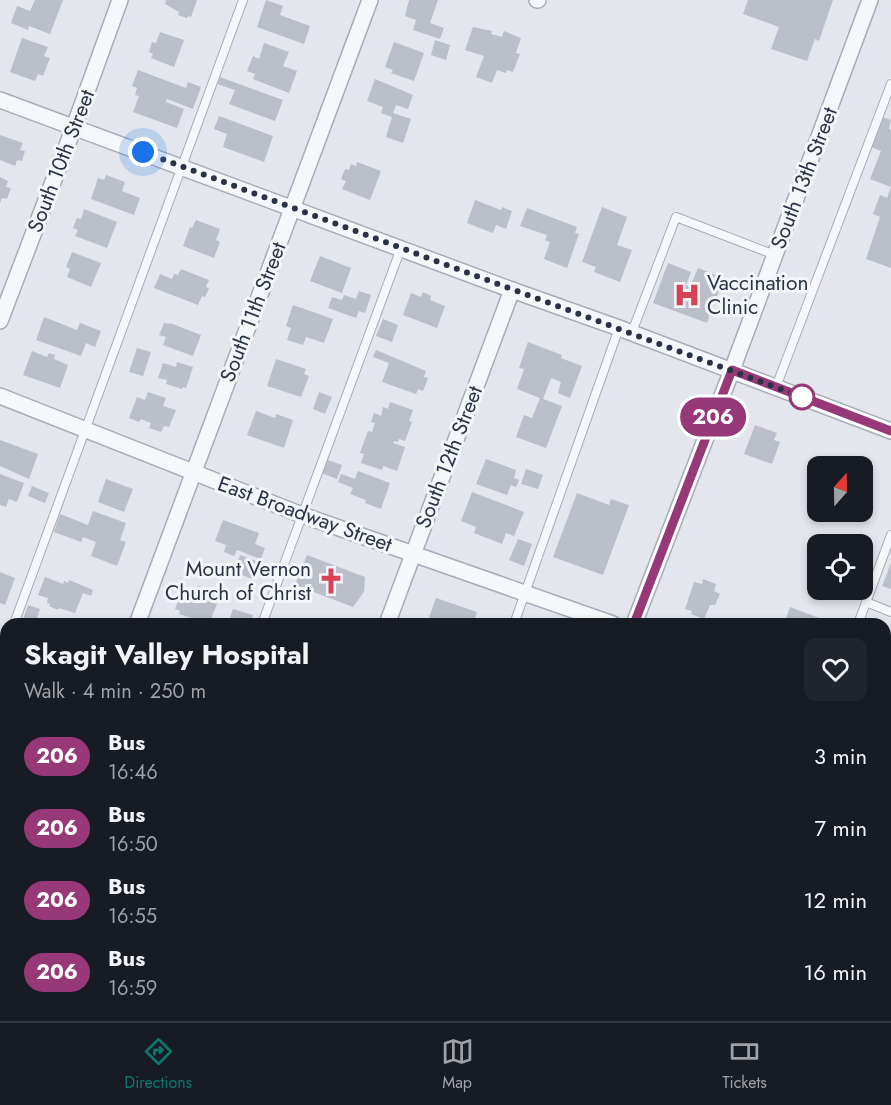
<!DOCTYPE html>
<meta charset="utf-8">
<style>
body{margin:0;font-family:Jost,sans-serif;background:#20242c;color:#f1f3f6;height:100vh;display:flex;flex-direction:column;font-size:22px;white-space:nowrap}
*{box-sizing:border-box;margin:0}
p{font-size:20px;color:#9ea1a6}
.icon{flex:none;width:33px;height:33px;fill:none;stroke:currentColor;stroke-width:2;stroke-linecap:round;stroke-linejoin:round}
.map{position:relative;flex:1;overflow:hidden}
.drawer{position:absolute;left:0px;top:618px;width:891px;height:404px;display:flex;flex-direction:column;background:#171b24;border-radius:18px 18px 0 0;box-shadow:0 3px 9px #0003}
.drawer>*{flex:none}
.badge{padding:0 12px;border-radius:20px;font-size:21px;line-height:39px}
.needle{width:39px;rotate:20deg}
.buttons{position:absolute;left:807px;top:456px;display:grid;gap:12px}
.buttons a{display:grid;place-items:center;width:66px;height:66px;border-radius:12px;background:#171b24;box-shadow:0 3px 9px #0003;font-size:30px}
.you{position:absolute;width:30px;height:30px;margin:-15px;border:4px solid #fff;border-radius:50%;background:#1a73e8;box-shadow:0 0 0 9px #1a73e833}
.map>.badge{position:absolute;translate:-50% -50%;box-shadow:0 0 0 3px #fff}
.round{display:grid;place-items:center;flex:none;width:63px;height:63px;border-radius:12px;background:#20242c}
.overview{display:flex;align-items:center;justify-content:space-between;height:102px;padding:0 24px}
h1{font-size:28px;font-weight:700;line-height:45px}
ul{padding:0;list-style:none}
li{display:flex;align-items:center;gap:18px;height:72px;padding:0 24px}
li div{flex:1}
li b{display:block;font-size:22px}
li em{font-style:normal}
li .badge{min-width:66px;font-weight:700;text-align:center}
.menu{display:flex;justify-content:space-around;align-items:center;height:84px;border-top:2px solid #363941;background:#171b24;font-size:16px;color:#9ea1a6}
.menu a{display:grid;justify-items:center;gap:3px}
.menu .on{color:#0f766e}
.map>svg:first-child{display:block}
</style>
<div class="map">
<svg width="891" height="1021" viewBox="0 0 891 1021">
<rect width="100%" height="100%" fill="#e3e6ec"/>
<g fill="#babfca">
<path d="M35 0H63L50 34 29 26 28 30 11 23 17 6 30 11Z"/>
<path d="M166 0H197L191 17 188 16 187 18 178 15 179 12 165 4Z"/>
<path d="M266 0 283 6 280 15 310 26 304 44 257 27Z"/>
<path d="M409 0H438L430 23 444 28 440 39 413 30 416 20 405 16Z"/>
<path d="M748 0H833L819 41 815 39 807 61 771 49 779 27 743 14Z"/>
<path d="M473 27 492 31 491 34 502 37 504 31 521 38 516 53 520 54 513 72 507 70 506 73 497 70 492 83 476 77 484 56 465 50Z"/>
<path d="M160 32 184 40 174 67 151 58 153 54 149 52 152 42 156 43Z"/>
<path d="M22 38 48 47 44 56 50 58 43 76 38 74 35 81 10 72Z"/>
<path d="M435 40 450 45 446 60 431 55Z"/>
<path d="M394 42 424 53 414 81 391 73 393 70 385 67Z"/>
<path d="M264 43 289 52 283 66 297 71 289 93 253 79 255 74 247 71 253 56 259 59Z"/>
<path d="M138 70 186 88 188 82 201 87 193 109 167 99 166 102 184 109 177 128 133 112 139 96 135 95 137 88 132 86Z"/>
<path d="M220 77 283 100 275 121 229 104 235 90 217 84Z"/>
<path d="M375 79 413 95 408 109 396 105 393 113 411 119 403 143 386 137 392 117 381 113 383 107 367 101Z"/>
<path d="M877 115 891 120 889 129 891 130V268L866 259 880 217 873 214 880 195 887 198 891 187 870 179 881 151 866 145Z"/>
<path d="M219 116 273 136 264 162 223 147 227 134 214 129Z"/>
<path d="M0 135 23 143 20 150 25 151 22 161 17 160 15 166 0 160Z"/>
<path d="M357 162 381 171 370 200 342 189 346 181 341 179 345 169 349 170 351 164 356 166Z"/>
<path d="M106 175 125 182 122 191 140 198 134 215 91 199 98 178 104 180Z"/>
<path d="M0 177 8 181 6 187 11 188 7 199 2 198 0 203Z"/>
<path d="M475 200 501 210 502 207 512 211 506 229 496 225 493 233 467 223Z"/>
<path d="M602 207 627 217 617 245 632 250 620 282 594 272 596 267 582 262Z"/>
<path d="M527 208 577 227 575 233 579 234 567 268 544 259 550 242 545 240 547 235 520 226Z"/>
<path d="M84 209 117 222 107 248 75 236 78 230 73 228 77 218 81 219Z"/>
<path d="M196 220 220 229 216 240 220 242 214 258 183 246 190 227 192 228Z"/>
<path d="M72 252 101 263 91 287 67 277 70 269 66 267Z"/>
<path d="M320 256 351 268 342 293 310 281Z"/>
<path d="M668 263 691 272 686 285 690 287 698 268 724 278 707 323 653 303Z"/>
<path d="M181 269 209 280 206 287 209 288 205 297 202 296 198 305 154 288 160 274 172 279 174 274 178 275Z"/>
<path d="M359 291 371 295 365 313 359 311 356 318 328 308 332 297 342 300 344 295 356 299Z"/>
<path d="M423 292 431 296 430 300 445 306 437 328 403 315 411 293 421 297Z"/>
<path d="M293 305 333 319 324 343 306 337 303 345 287 340 291 328 286 326Z"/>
<path d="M44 317 77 330 80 323 101 331 95 347 86 343 81 356 36 340Z"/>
<path d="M383 319 398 325 392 342 376 336Z"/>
<path d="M164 323 169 324 170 323 201 335 193 356 163 345 166 337 159 335Z"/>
<path d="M528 342 562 355 561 358 582 366 570 398 558 393 561 382 551 378 543 399 562 406 546 448 516 437 524 415 532 418 540 398 517 389 524 369 519 368Z"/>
<path d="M137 348 151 352 143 376 129 372Z"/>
<path d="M376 350 426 371 424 377 428 378 423 391 418 389 416 394 382 382 389 363 373 357Z"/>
<path d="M32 351 47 357 49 353 55 355 54 359 68 365 60 388 23 375Z"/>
<path d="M276 359 306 369 304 374 309 376 301 397 267 386Z"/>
<path d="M177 362 193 367 186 388 183 387 182 389 166 384 167 380 158 378 163 363 176 367Z"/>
<path d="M148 392 166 398 163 406 176 410 169 427 164 426 161 432 149 428 151 423 141 419 139 422 129 418 137 397 145 400Z"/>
<path d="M319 392 332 397 325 414 313 409Z"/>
<path d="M390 402 413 410 409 421 412 422 405 441 399 439 398 442 394 441 393 443 405 447 397 471 383 466 382 470 361 463 364 454 360 453 368 431 372 432 375 423 371 422 374 413 381 416 383 407 388 409Z"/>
<path d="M256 411 275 418 276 414 293 420 284 448 247 435Z"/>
<path d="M755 425 777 433 774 440 780 442 772 464 744 454Z"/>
<path d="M0 440 38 454 29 479 0 466Z"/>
<path d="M325 459 342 465 337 479 321 473Z"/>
<path d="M486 459 516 470 514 478 519 480 516 487 511 485 507 495 476 484Z"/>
<path d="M526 469 543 475 538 489 521 484Z"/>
<path d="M358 471 390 483 381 509 365 503 366 500 350 494 353 488 338 482 341 474 355 479Z"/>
<path d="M0 474 24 483 17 502 9 499 6 507 0 505Z"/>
<path d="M106 479 133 489 124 512 98 502Z"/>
<path d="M32 486 49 493 45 503 28 496Z"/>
<path d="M472 492 524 512 514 536 506 533 502 544 474 533 476 527 461 521Z"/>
<path d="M577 493 609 505 611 499 629 505 603 575 553 557Z"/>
<path d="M93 511 126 523 120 540 126 542 117 566 91 556 96 542 83 537 81 542 54 532 60 514 88 525Z"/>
<path d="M223 520 259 533 255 544 265 548 261 559 237 550 234 556 224 552 226 545 215 541Z"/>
<path d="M518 539 532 544 524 566 509 560Z"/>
<path d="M240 555 261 563 255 580 234 572Z"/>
<path d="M307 555 365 577 364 592 353 607 295 585Z"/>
<path d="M891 563V589L882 586Z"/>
<path d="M0 572 15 578 5 605 0 603Z"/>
<path d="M45 577 63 584 64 581 68 583 69 580 93 590 91 596 83 593 75 613 59 608 58 610 49 606 50 604 47 603 48 598 38 595Z"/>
<path d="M703 579 716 584 714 591 720 594 715 605H710L704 619 691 614 692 611 685 609 694 582 702 584Z"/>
<path d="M198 586 216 592 212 602 217 604 209 624 179 614 180 611 175 609 180 595 186 597 187 592 194 595Z"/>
<path d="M436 598 477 612 473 624 427 623Z"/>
<path d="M28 605 40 609 35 624 22 622Z"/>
<path d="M790 607 819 618 816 624H784Z"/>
<path d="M233 609 253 615 250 624H228Z"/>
<path d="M0 733 6 735V827L0 843Z"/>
<path d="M885 940 891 943V968L885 966Z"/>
<path d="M172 1016H193L191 1021Z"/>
<path d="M394 1016H437L435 1021H392Z"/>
<path d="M538 1016H566L564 1021H536Z"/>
<path d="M634 1016H680L678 1021H633Z"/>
<path d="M703 1016H732L745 1021H701Z"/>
</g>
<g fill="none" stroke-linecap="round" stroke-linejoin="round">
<g stroke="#a7adb7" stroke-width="10">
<g id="lane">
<path d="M632 332 676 217 775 255"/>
<path d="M776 387 891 84"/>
<path d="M866 602 891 612"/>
<path d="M14 624 243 0"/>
<path d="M262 624 401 248"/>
<path d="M514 624 619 328"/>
<path d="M858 624 891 535"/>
<path d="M0 662 6 646"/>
<path d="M885 789 891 773"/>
<path d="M114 1021 117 1016"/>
<path d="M367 1021 369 1016"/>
<path d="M618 1021 620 1016"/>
</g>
</g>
<g stroke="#a7adb7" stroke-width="18">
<g id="street">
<path d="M537 0H538"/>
<path d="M0 100 512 290 619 328 891 431"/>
<path d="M0 321 74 127 120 0"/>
<path d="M0 396 302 515 613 624"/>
<path d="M137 624 370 0"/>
<path d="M387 624 512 290"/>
<path d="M634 624 732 370 870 0"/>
<path d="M885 729 891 731"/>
<path d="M0 1000 6 983"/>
<path d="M55 1016 70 1021"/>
<path d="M243 1021 245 1016"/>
<path d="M490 1021 492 1016"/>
</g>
</g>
<g stroke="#a7adb7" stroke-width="24">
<g id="secondary">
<path d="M0 697 6 699"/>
<path d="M878 1016 891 1020"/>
</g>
</g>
<use href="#lane" stroke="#f6f7fa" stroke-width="8"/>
<use href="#street" stroke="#f6f7fa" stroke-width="15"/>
<use href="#secondary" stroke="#fff" stroke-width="21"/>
</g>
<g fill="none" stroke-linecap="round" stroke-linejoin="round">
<g stroke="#fff" stroke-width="14">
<path id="line" d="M634 624 732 370 891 431"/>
</g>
<use href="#line" stroke="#973978" stroke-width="9"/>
<path stroke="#293345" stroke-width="6" stroke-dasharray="0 10.8" d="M143 152 802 397"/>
</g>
<defs>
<g id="hospital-bare" transform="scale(2.07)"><path d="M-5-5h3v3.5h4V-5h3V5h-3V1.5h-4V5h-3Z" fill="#d74255" stroke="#f3f5f9" stroke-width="2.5" paint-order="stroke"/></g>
<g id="church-bare" transform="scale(2.07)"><path d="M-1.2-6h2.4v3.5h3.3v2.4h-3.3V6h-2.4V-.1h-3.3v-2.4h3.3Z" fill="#d74255" stroke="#f3f5f9" stroke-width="2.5" paint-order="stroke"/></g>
</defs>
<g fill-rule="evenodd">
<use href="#hospital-bare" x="687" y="295"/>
<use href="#church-bare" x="331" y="581"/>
</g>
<circle fill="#fff" stroke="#973978" stroke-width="3" cx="802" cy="397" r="12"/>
<g text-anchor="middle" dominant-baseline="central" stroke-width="6" stroke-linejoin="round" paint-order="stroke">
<g font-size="21" fill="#293345" stroke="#f3f5f9">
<text transform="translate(61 161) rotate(-69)">South 10th Street</text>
<text transform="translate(804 178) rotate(-69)">South 13th Street</text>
<text transform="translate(253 312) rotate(-69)">South 11th Street</text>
<text transform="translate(449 457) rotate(-69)">South 12th Street</text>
<text transform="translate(305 514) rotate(20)">East Broadway Street</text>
</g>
<g font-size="21" fill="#293345" stroke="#f3f5f9" text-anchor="start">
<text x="707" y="283">Vaccination<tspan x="707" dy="24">Clinic</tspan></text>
<text x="311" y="569" text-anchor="end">Mount Vernon<tspan x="311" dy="24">Church of Christ</tspan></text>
</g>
</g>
</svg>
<div class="buttons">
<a><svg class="needle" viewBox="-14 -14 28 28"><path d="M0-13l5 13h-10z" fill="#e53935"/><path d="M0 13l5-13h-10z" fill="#9ea1a6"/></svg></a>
<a><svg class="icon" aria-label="locate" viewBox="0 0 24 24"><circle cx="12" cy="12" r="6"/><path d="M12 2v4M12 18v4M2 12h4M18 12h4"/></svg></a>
</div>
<div class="you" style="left:143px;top:152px"></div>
<b class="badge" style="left:713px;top:417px;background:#973978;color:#fff">206</b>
<section class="drawer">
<div class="overview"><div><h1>Skagit Valley Hospital</h1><p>Walk · 4 min · 250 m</p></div><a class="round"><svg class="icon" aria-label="heart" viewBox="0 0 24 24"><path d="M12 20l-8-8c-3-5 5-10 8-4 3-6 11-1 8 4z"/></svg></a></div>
<ul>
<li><span class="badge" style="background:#973978;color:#fff">206</span><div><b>Bus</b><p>16:46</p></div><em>3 min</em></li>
<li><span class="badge" style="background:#973978;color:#fff">206</span><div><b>Bus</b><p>16:50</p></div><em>7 min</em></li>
<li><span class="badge" style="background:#973978;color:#fff">206</span><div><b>Bus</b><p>16:55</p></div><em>12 min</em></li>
<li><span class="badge" style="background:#973978;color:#fff">206</span><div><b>Bus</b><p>16:59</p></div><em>16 min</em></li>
</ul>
</section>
</div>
<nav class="menu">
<a class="on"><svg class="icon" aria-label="directions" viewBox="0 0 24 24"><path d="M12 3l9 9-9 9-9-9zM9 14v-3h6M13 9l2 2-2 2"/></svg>Directions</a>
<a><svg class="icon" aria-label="map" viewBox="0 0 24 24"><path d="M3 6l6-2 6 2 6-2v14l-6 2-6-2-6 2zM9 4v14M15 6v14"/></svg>Map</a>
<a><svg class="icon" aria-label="tickets" viewBox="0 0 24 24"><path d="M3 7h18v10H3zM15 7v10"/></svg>Tickets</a>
</nav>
